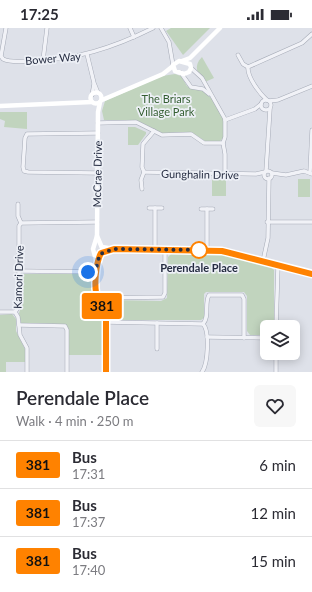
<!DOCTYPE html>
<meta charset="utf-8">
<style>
body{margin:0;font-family:Lato,sans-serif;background:#f7f7f7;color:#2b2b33;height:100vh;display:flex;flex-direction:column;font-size:15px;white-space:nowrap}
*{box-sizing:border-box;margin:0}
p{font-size:13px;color:#7c7c81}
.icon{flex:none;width:22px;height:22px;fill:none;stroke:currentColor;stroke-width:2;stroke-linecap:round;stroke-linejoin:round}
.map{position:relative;height:344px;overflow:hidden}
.sheet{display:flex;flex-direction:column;background:#fff;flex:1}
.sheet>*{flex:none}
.badge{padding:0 8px;border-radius:3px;font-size:14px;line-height:26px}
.controls{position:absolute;left:260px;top:292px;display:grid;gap:8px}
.controls a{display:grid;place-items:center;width:40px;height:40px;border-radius:6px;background:#fff;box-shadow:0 2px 10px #0003;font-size:20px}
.you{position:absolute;width:20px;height:20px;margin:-10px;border:3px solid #fff;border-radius:50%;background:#1a73e8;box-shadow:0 0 0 6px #1a73e833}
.map>.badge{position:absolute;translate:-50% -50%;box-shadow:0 0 0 2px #fff}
.round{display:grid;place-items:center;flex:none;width:42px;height:42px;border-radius:6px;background:#f7f7f7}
.summary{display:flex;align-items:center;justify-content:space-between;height:68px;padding:0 16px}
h1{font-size:19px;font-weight:600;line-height:30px}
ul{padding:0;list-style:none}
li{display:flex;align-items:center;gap:12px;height:48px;padding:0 16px;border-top:1px solid #e1e1e2}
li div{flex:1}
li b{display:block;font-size:15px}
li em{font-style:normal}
li .badge{min-width:44px;font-weight:700;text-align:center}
.status{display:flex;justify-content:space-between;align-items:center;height:28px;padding:0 20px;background:#fff;direction:ltr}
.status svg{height:11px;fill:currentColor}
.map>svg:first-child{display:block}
</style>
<div class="status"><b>17:25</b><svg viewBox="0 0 49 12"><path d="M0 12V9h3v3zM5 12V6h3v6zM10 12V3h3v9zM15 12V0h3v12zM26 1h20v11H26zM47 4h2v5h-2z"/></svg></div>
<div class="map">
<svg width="312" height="344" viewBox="0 0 312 344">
<rect width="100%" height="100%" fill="#dee1e9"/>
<g fill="#c1d4be">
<path d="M171 0H210L183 27 166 3Z"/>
<path d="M202 29 214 50 205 54C197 46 193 38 202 29Z"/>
<path d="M175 46 181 48 187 58 192 61 202 62 213 72 223 91V110L220 113H205L191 104 162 105 136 92H104L102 83 105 73 162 48Z"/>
<path d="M0 84H27V101L4 99 5 93 0 91Z"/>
<path d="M128 99H135L146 104V106L138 117H128Z"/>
<rect x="212" y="151" width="14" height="17"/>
<rect x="298" y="151" width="12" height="18"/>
<path d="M172 225 224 227 271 239 274 242V299H267V307H250L247 303V268L244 264H206L204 266V290L201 292H112L107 274 109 272 161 273 167 270 168 229Z"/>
<path d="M21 246H92L94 250 95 271 103 288 104 327H68V302L65 296 21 295 19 285 21 279Z"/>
<path d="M12 286 16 291V303L25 321V334H6V344H0V287Z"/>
</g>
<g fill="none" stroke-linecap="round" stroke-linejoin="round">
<g stroke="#a6abb7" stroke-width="4.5">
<g id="street">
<path d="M6 0 1 28 3 31C11 35 22 33 30 33 75 32 113 20 153 0"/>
<path d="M130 0 134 9"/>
<path d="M161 0 169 14 173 37"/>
<path d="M87 26 94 55 98 65"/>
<path d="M238 27 243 36 248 39"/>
<path d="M43 32 47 0"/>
<path d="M181 45 191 59 203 61 209 66"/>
<path d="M92 67 94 56"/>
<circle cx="266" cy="77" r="5"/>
<path d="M267 72C260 66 247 49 248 39L302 15 312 6"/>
<path d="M269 73 278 72 312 58"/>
<path d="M225 92 255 81 261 76"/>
<path d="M98 95 136 94 162 107 191 106 204 115H223L225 109V91L202 50 191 40"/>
<path d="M154 103 143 116 142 139 144 144 256 146 265 144"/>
<path d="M223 115 225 126V146"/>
<circle cx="268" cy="147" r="4"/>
<path d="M266 143 270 81"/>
<path d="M97 145 28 144 24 143 23 139 25 110 27 106 98 105"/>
<path d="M272 145 286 147 304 143 312 146"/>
<path d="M310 145 312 102"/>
<path d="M142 161 141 152 144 144"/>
<path d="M149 180H162"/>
<path d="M201 181H213"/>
<path d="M267 194H312"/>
<path d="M21 195 97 194"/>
<path d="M155 222V180"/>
<path d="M207 222V181"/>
<path d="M263 233 268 210 269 150"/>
<path d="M19 243 97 244"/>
<path d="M97 270 163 269 165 265V222"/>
<path d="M0 284H15"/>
<path d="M15 284 19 278V198L21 195 18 188V176"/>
<path d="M15 284 18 289 20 307 27 320V344"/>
<path d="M106 294 203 296C210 303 208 336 202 344"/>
<path d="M203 296C210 288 204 276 209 267H242L244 271V310"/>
<path d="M19 297 65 298 67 302V344"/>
<path d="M276 299 278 238"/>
<path d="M207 309 267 310"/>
<path d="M157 321V295"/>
<path d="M276 344V325"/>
</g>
</g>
<use href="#street" stroke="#f1f2f7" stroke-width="3.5"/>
<g stroke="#fff" stroke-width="4.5">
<path d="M179 33 190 36 191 40 189 44 184 46 175 43 173 37Z"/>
<path d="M182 33 190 30 220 0"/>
<circle cx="96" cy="70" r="5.5"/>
<path d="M102 72 163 46 173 38"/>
<path d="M100 74 98 84 97 208 93 221 97 236V267L105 284 106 291V344"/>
<path d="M0 78 92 74"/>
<path d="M102 219 114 221 222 223 312 246"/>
<path d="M95 226H100L103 222 97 208"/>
</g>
</g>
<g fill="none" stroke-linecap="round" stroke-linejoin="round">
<g stroke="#fff" stroke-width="9">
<path id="line" d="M106 344V291C105 283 101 278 98 271 93 261 96 234 101 225L114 221 222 223 312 246"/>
</g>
<use href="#line" stroke="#ff8200" stroke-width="6"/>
<path stroke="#252c41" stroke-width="4" stroke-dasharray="0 7.2" d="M88 244H96L97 236 100 226 114 221 203 222H199"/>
</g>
<circle fill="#fff" stroke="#ff8200" stroke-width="2" cx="199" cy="222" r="8"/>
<g text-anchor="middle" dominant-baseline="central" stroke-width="3.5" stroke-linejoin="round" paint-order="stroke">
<g font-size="11" fill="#252c41" stroke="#edf0f6">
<text transform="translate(53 30) rotate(-5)">Bower Way</text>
<text transform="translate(97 146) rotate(-89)">McCrae Drive</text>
<text transform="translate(200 146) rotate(1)">Gunghalin Drive</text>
<text transform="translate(18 249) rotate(-88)">Kamori Drive</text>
</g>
<g font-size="11" fill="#345e31" stroke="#edf0f6">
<text x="166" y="70">The Briars<tspan x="166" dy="13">Village Park</tspan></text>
</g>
<g font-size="11" font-weight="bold" fill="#252c41" stroke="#edf0f6">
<text x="199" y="239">Perendale Place</text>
</g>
</g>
</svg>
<div class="controls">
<a><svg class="icon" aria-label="layers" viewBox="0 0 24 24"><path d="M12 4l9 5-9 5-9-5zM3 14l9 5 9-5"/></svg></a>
</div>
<div class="you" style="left:88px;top:244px"></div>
<b class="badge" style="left:102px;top:278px;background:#ff8200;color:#111">381</b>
</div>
<section class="sheet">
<div class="summary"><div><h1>Perendale Place</h1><p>Walk · 4 min · 250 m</p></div><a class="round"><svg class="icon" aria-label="heart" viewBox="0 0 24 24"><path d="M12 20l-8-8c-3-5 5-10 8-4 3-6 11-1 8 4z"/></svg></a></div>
<ul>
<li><span class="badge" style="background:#ff8200;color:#111">381</span><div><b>Bus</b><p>17:31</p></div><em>6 min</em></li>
<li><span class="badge" style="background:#ff8200;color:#111">381</span><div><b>Bus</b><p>17:37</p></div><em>12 min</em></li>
<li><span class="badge" style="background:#ff8200;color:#111">381</span><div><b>Bus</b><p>17:40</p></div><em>15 min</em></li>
</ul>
</section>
